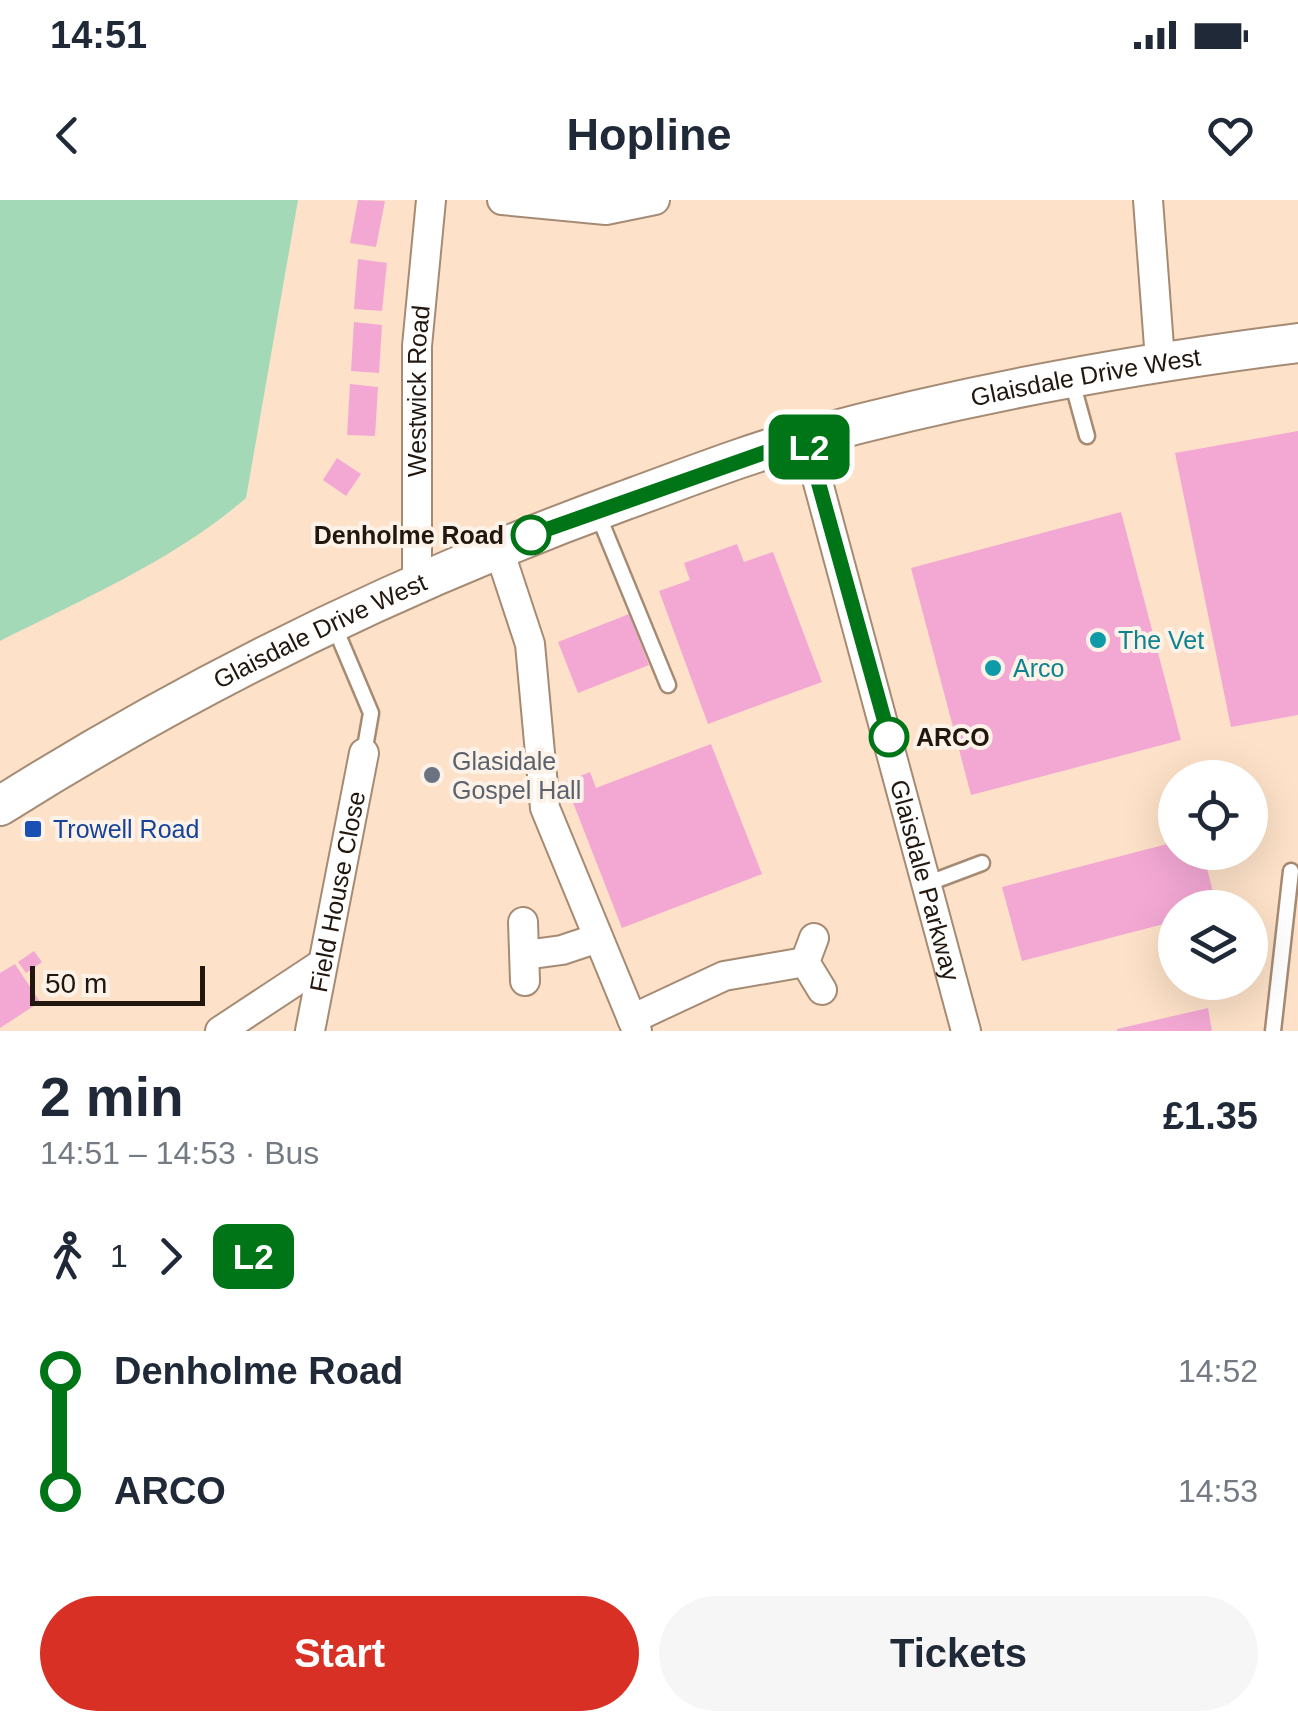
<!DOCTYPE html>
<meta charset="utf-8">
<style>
body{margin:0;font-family:Arial,sans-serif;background:#f6f6f7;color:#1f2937;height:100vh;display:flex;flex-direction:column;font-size:38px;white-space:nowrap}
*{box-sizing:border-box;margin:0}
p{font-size:32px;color:#747a83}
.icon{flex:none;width:55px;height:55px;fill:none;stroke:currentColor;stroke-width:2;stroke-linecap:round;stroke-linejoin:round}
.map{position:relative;height:831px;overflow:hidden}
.details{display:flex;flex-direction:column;background:#fff;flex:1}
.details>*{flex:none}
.badge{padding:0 20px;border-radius:15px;font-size:35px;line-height:65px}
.tools{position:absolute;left:1158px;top:560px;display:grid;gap:20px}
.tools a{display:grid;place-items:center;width:110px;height:110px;border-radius:50%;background:#fff;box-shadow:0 10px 40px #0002;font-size:50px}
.scale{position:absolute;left:30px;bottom:25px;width:175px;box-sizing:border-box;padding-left:10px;border:5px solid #21170e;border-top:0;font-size:28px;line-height:35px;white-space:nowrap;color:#21170e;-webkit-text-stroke:8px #fdf2e8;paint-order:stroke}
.map>.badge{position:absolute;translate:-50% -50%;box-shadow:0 0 0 5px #fff}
.legs{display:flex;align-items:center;gap:15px;height:110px;padding:0 40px;font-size:32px}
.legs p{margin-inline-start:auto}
.headline{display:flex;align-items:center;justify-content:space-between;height:170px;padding:0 40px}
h1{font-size:55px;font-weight:600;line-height:75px}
.primary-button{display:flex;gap:20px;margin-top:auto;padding:20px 40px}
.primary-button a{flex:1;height:115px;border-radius:60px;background:#d93025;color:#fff;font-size:40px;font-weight:600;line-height:115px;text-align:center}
.primary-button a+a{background:#f6f6f7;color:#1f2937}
ul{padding:0 40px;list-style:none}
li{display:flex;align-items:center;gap:35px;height:120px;font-size:38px}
li i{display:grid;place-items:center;width:15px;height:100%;margin:0 12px;background:currentColor}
li i::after{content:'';width:25px;height:25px;margin:-12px;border:8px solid;border-radius:50%;background:#fff}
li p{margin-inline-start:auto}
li:first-child i{background:linear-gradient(#0000 50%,currentColor 0)}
li:last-child i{background:linear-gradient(currentColor 50%,#0000 0)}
.status{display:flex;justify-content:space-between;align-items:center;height:70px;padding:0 50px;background:#fff;direction:ltr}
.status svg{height:28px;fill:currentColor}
header{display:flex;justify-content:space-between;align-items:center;height:130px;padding:0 40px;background:#fff;font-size:45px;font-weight:600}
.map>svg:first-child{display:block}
</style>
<div class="status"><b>14:51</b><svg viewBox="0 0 49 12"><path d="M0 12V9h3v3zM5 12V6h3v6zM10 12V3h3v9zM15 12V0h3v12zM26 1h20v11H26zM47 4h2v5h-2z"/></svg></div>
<header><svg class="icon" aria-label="back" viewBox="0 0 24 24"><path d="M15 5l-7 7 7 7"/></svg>Hopline<svg class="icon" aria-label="heart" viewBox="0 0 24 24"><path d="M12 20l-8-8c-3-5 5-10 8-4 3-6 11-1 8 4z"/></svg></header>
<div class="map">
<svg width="1298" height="831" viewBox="0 0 1298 831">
<rect width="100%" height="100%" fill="#fde1c8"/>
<path fill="#a4d9b7" d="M0 0H298L246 298C176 359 83 399 0 441Z"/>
<g fill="#f3a8d4">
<path d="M358 0 385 1 376 47 350 43Z"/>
<path d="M358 59 387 63 382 111 354 109Z"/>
<path d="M354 122 382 125 379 173 351 171Z"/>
<path d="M350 184 378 187 375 236 347 235Z"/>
<path d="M1298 231V515L1231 527 1175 253Z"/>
<path d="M337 258 361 274 346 296 323 280Z"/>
<path d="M1121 312 1181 540 971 595 911 368Z"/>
<path d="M737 344 744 362 773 352 822 482 708 524 659 391 690 380 684 363Z"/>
<path d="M629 414 649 465 578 493 558 442Z"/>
<path d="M711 544 762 674 622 728 565 582 590 572 596 588Z"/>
<path d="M1175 642V652H1203L1217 708H1175V721L1022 761 1002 687Z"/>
<path d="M34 751 42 762 26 773 18 762Z"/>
<path d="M15 764 40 802 0 828V773Z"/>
<path d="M1208 808 1212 831H1117V829Z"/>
</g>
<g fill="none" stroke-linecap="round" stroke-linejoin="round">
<g stroke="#a58b74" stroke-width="19">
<g id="lane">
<path d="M1071 178 1087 236"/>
<path d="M597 312 668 485"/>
<path d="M333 423 371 513 364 553"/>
<path d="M929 683 982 663"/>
<path d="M1273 831 1291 671"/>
</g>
</g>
<g stroke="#a58b74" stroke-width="32">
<g id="street">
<path d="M502 0 606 10 655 0"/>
<path d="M1148 0 1160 160"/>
<path id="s1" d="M806 238 966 831"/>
<path d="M498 347 530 444 545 608 637 831"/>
<path id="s2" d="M417 381V146L431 0"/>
<path d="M523 722 525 781"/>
<path d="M814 738 805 762 822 790"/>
<path d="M525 755 562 750 598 738"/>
<path d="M632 819 724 776 805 762"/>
<path d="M220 831 320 765"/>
<path id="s3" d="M310 831 364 553"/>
</g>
</g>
<g stroke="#a58b74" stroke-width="42">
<g id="secondary">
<path id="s4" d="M0 606C198 481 404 381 623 301 684 279 746 254 809 237 970 193 1133 164 1298 143"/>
</g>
</g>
<use href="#lane" stroke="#fff" stroke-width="14"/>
<use href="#street" stroke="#fff" stroke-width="28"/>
<use href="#secondary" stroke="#fff" stroke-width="38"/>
</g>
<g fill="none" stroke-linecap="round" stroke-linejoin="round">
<g stroke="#fff" stroke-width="22">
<path id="line-1" d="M531 335 806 238 889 537"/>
</g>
<use href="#line-1" stroke="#007517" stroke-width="15"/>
</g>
<g fill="#fff" stroke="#007517" stroke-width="5">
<circle cx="531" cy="335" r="18"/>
<circle cx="889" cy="537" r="18"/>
</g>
<g fill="#0f9aa8" stroke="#fdf2e8" stroke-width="4">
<circle cx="1098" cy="440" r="10"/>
<circle cx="993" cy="468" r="10"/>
</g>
<circle fill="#6b7280" stroke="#fdf2e8" stroke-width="4" cx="432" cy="575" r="10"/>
<rect fill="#1a4fb4" stroke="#fdf2e8" stroke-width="4" x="23" y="619" width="20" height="20" rx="5"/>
<g text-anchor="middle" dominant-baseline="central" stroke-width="8" stroke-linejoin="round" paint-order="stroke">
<g font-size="25" fill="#21170e" stroke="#fdf2e8">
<text stroke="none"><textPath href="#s4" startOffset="1175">Glaisdale Drive West</textPath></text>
<text stroke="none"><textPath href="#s2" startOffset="190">Westwick Road</textPath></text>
<text stroke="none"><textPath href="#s4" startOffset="365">Glaisdale Drive West</textPath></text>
<text stroke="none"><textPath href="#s1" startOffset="458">Glaisdale Parkway</textPath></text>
<text stroke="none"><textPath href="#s3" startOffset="142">Field House Close</textPath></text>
</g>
<g font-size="25" font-weight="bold" fill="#21170e" stroke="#fdf2e8" text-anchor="end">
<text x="504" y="335">Denholme Road</text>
<text x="916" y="537" text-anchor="start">ARCO</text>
</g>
<g font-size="25" fill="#0d838f" stroke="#fdf2e8" text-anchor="start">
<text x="1118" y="440">The Vet</text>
<text x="1013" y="468">Arco</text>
</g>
<g font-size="25" fill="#5b616d" stroke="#fdf2e8" text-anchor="start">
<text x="452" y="561">Glasidale<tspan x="452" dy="29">Gospel Hall</tspan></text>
</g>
<g font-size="25" fill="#164399" stroke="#fdf2e8" text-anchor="start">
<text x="53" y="629">Trowell Road</text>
</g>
</g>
</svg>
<div class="tools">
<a><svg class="icon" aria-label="locate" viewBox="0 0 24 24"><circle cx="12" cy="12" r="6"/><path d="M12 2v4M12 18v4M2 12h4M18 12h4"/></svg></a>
<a><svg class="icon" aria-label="layers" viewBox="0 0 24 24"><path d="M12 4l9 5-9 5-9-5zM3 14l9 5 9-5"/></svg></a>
</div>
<div class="scale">50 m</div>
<b class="badge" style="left:809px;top:247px;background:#007517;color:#fff">L2</b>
</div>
<section class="details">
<div class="headline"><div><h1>2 min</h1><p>14:51 – 14:53 · Bus</p></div><b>£1.35</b></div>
<div class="legs"><svg class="icon" aria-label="walk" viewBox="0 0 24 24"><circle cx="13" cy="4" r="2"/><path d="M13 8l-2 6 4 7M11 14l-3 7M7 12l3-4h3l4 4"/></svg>1<svg class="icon" aria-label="forward" viewBox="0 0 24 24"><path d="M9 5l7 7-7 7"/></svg><b class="badge" style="background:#007517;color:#fff">L2</b></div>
<ul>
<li><i style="color:#007517"></i><b>Denholme Road</b><p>14:52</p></li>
<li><i style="color:#007517"></i><b>ARCO</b><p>14:53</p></li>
</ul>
<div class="primary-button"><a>Start</a><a>Tickets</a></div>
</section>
